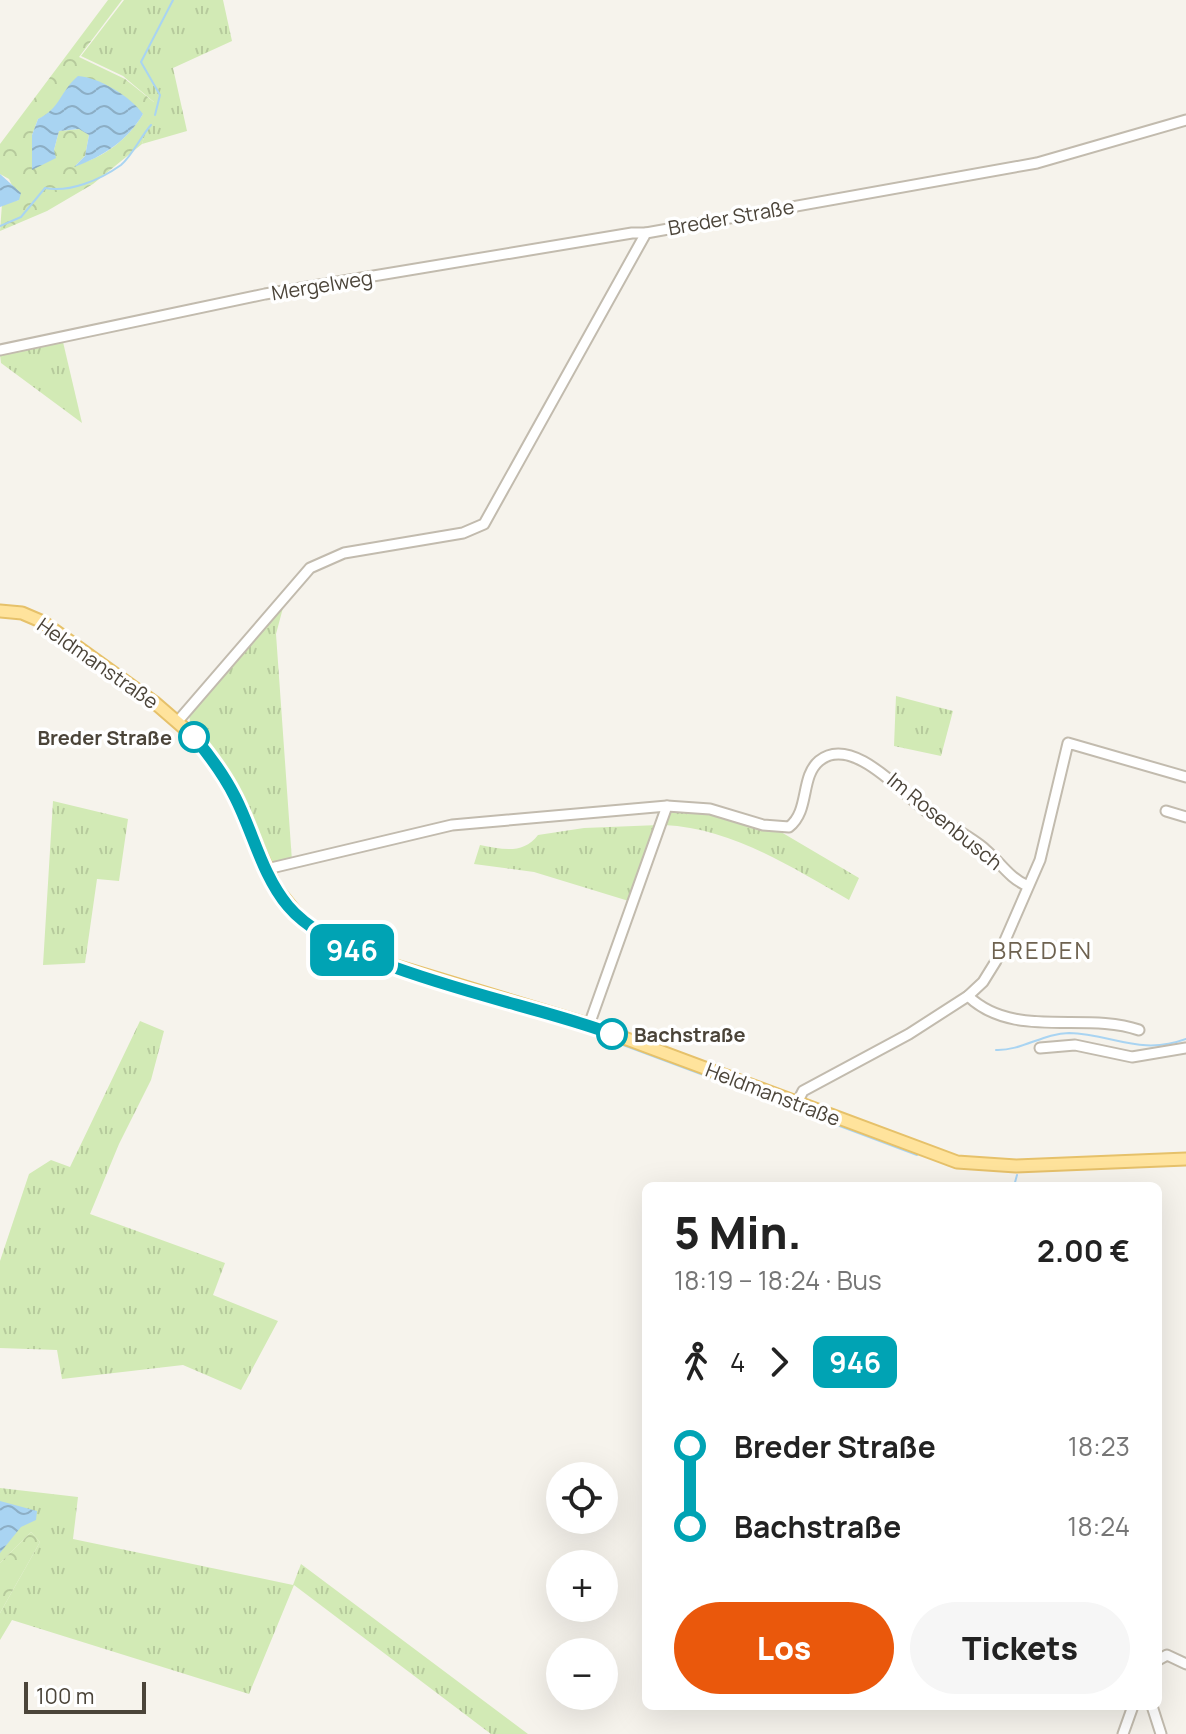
<!DOCTYPE html>
<html lang="de">
<meta charset="utf-8">
<style>
body{margin:0;font-family:Manrope,sans-serif;background:#f6f6f6;color:#222;height:100vh;display:flex;flex-direction:column;font-size:30px;white-space:nowrap}
*{box-sizing:border-box;margin:0}
p{font-size:26px;color:#767676}
.icon{flex:none;width:44px;height:44px;fill:none;stroke:currentColor;stroke-width:2;stroke-linecap:round;stroke-linejoin:round}
.map{position:relative;flex:1;overflow:hidden}
.panel{position:absolute;left:642px;top:1182px;width:520px;height:528px;display:flex;flex-direction:column;background:#fff;border-radius:12px;box-shadow:0 8px 32px #0002}
.panel>*{flex:none}
.badge{padding:0 16px;border-radius:12px;font-size:28px;line-height:52px}
.controls{position:absolute;left:546px;top:1462px;display:grid;gap:16px}
.controls a{display:grid;place-items:center;width:72px;height:72px;border-radius:50%;background:#fff;box-shadow:0 8px 32px #0002;font-size:40px}
.scale{position:absolute;left:24px;bottom:20px;width:122px;box-sizing:border-box;padding-left:8px;border:4px solid #4b4439;border-top:0;font-size:22px;line-height:28px;white-space:nowrap;color:#4b4439;-webkit-text-stroke:6px #fff;paint-order:stroke}
.map>.badge{position:absolute;translate:-50% -50%;box-shadow:0 0 0 4px #fff}
.legs{display:flex;align-items:center;gap:12px;height:88px;padding:0 32px;font-size:26px}
.legs p{margin-inline-start:auto}
.headline{display:flex;align-items:center;justify-content:space-between;height:136px;padding:0 32px}
h1{font-size:44px;font-weight:800;line-height:60px}
.cta{display:flex;gap:16px;margin-top:auto;padding:16px 32px}
.cta a{flex:1;height:92px;border-radius:48px;background:#ea580c;color:#fff;font-size:32px;font-weight:800;line-height:92px;text-align:center}
.cta a+a{background:#f6f6f6;color:#222}
ul{padding:0 32px;list-style:none}
li{display:flex;align-items:center;gap:28px;height:80px;font-size:30px}
li i{display:grid;place-items:center;width:12px;height:100%;margin:0 10px;background:currentColor}
li i::after{content:'';width:20px;height:20px;margin:-10px;border:6px solid;border-radius:50%;background:#fff}
li p{margin-inline-start:auto}
li:first-child i{background:linear-gradient(#0000 50%,currentColor 0)}
li:last-child i{background:linear-gradient(currentColor 50%,#0000 0)}
.map>svg:first-child{display:block}
</style>
<div class="map">
<svg width="1186" height="1734" viewBox="0 0 1186 1734">
<defs>
<pattern id="grass-tufts" width="24" height="20" patternUnits="userSpaceOnUse" patternTransform="scale(2)"><rect width="24" height="20" fill="#d2eab5"/><path d="M3 7l-1-3M5 7V3M7 7l1-3M15 17l-1-3M17 17v-4M19 17l1-3" fill="none" stroke="#b6ca9c"/></pattern>
<pattern id="forest-crowns" width="20" height="18" patternUnits="userSpaceOnUse" patternTransform="scale(2)"><rect width="20" height="18" fill="#d2eab5"/><path d="M2 6a3 3 0 1 1 6 0M12 15a3 3 0 1 1 6 0" fill="none" stroke="#b6ca9c"/></pattern>
<pattern id="water-waves" width="16" height="10" patternUnits="userSpaceOnUse" patternTransform="scale(2)"><rect width="16" height="10" fill="#a9d4f2"/><path d="M0 5q4-4 8 0t8 0" fill="none" stroke="#8caec5"/></pattern>
</defs>
<rect width="100%" height="100%" fill="#f6f3ec"/>
<g fill="url(#grass-tufts)">
<path d="M124 0H223L232 41 173 68 187 131 142 144 154 102 123 76 81 56Z"/>
<path d="M63 342 82 423 1 363 0 355Z"/>
<path d="M284 604 276 634 292 861 274 865 267 862 191 728 189 714Z"/>
<path d="M896 696 953 711 941 756 894 746Z"/>
<path d="M53 801 128 819 119 881 97 879 85 963 43 965Z"/>
<path d="M671 809 706 811 781 832 859 878 849 900C791 867 732 828 664 825Z"/>
<path d="M659 825 632 902 534 872 474 864 480 845C502 849 523 855 538 835L584 828Z"/>
<path d="M140 1021 164 1031 151 1080 119 1144 90 1214 225 1263 213 1295 278 1321 241 1390 183 1365 62 1379 57 1350 0 1348V1261L29 1174 51 1160 70 1167Z"/>
<path d="M0 1488 78 1497 73 1539 293 1585 301 1564 528 1734H491L294 1585 249 1694 12 1620 0 1640V1613L40 1542 31 1532 0 1563Z"/>
</g>
<g fill="url(#forest-crowns)" fill-rule="evenodd">
<path d="M108 0H122L79 57 125 79 155 103 142 144 93 184 47 211 0 231 2 204 19 200 9 179 0 174V144ZM66 93 143 114C128 139 105 157 76 165L85 156 89 135 80 129 59 131 54 150 33 169 32 135 38 119 52 113Z"/>
<path d="M31 1532 40 1542 0 1613V1563Z"/>
</g>
<g fill="url(#water-waves)">
<path d="M78 76C99 77 131 97 143 114 127 141 104 156 74 167L85 156 89 135 79 129 59 131 54 150 56 158 32 170V135L38 119C60 109 61 90 78 76Z"/>
<path d="M0 174 21 193 19 200 0 207Z"/>
<path d="M0 1501 37 1511 36 1520 21 1527 0 1553Z"/>
</g>
<g fill="none" stroke-linecap="round" stroke-linejoin="round">
<g stroke="#a9d4f2" stroke-width="2">
<path d="M155 115 160 95 141 62 173 0"/>
<path d="M0 226 21 217 45 188C69 193 100 180 121 165 132 156 141 136 151 125"/>
<path d="M591 1033 917 1155"/>
<path d="M996 1050C1021 1051 1044 1033 1069 1033 1112 1034 1140 1056 1186 1039"/>
<path d="M1014 1186 1017 1175"/>
</g>
<g stroke="#c2bbae" stroke-width="13">
<g id="minor">
<path d="M0 350 265 294 632 233H646"/>
<path d="M178 721 310 568 344 553 463 533 484 524 646 233 1037 163 1186 120"/>
<path d="M1166 811 1186 817"/>
<path d="M267 869 452 825 667 806 710 809 763 825 789 827C810 811 800 777 819 761 853 733 905 797 929 813 948 826 969 835 986 850 1000 862 1010 879 1028 886"/>
<path d="M968 996C1014 1040 1085 1011 1139 1030"/>
<path d="M589 1025 667 806"/>
<path d="M1040 1048 1075 1045 1132 1057 1186 1048"/>
<path d="M797 1103 803 1091 909 1034 968 996 983 982 996 961 1040 860 1068 743 1186 777"/>
<path d="M1158 1660 1167 1655 1186 1664"/>
<path d="M1152 1706 1161 1734"/>
<path d="M1123 1734 1133 1706"/>
</g>
</g>
<g stroke="#e6c16a" stroke-width="15">
<path id="major" d="M0 611 22 613 43 622 154 702 191 734 214 761 235 797 276 888 301 919 334 941 379 961 584 1023 957 1162 1016 1166 1186 1159"/>
</g>
<use href="#minor" stroke="#fff" stroke-width="9"/>
<use href="#major" stroke="#ffe39c" stroke-width="11"/>
</g>
<g fill="none" stroke-linecap="round" stroke-linejoin="round">
<g stroke="#fff" stroke-width="18">
<path id="line-1" d="M194 737C210 756 224 775 235 797 253 832 262 875 288 906 342 971 529 1002 612 1034"/>
</g>
<use href="#line-1" stroke="#00a3b4" stroke-width="12"/>
</g>
<g fill="#fff" stroke="#00a3b4" stroke-width="4">
<circle cx="194" cy="737" r="14"/>
<circle cx="612" cy="1034" r="14"/>
</g>
<g text-anchor="middle" dominant-baseline="central" stroke-width="7" stroke-linejoin="round" paint-order="stroke">
<g font-size="20" fill="#4b4439" stroke="#fff">
<text transform="translate(731 217) rotate(-10)">Breder Straße</text>
<text transform="translate(322 285) rotate(-9)">Mergelweg</text>
<text transform="translate(98 663) rotate(35)">Heldmanstraße</text>
<text transform="translate(945 821) rotate(39)">Im Rosenbusch</text>
<text transform="translate(773 1094) rotate(21)">Heldmanstraße</text>
</g>
<g font-size="20" font-weight="bold" fill="#4b4439" stroke="#fff" text-anchor="end">
<text x="172" y="737">Breder Straße</text>
<text x="634" y="1034" text-anchor="start">Bachstraße</text>
</g>
<g font-size="24" letter-spacing="2" fill="#6e6250" stroke="#fff">
<text x="1042" y="949">BREDEN</text>
</g>
</g>
</svg>
<div class="controls">
<a><svg class="icon" aria-label="locate" viewBox="0 0 24 24"><circle cx="12" cy="12" r="6"/><path d="M12 2v4M12 18v4M2 12h4M18 12h4"/></svg></a>
<a>+</a>
<a>−</a>
</div>
<div class="scale">100 m</div>
<b class="badge" style="left:352px;top:950px;background:#00a3b4;color:#fff">946</b>
<section class="panel">
<div class="headline"><div><h1>5 Min.</h1><p>18:19 – 18:24 · Bus</p></div><b>2.00 €</b></div>
<div class="legs"><svg class="icon" aria-label="walk" viewBox="0 0 24 24"><circle cx="13" cy="4" r="2"/><path d="M13 8l-2 6 4 7M11 14l-3 7M7 12l3-4h3l4 4"/></svg>4<svg class="icon" aria-label="forward" viewBox="0 0 24 24"><path d="M9 5l7 7-7 7"/></svg><b class="badge" style="background:#00a3b4;color:#fff">946</b></div>
<ul>
<li><i style="color:#00a3b4"></i><b>Breder Straße</b><p>18:23</p></li>
<li><i style="color:#00a3b4"></i><b>Bachstraße</b><p>18:24</p></li>
</ul>
<div class="cta"><a>Los</a><a>Tickets</a></div>
</section>
</div>
